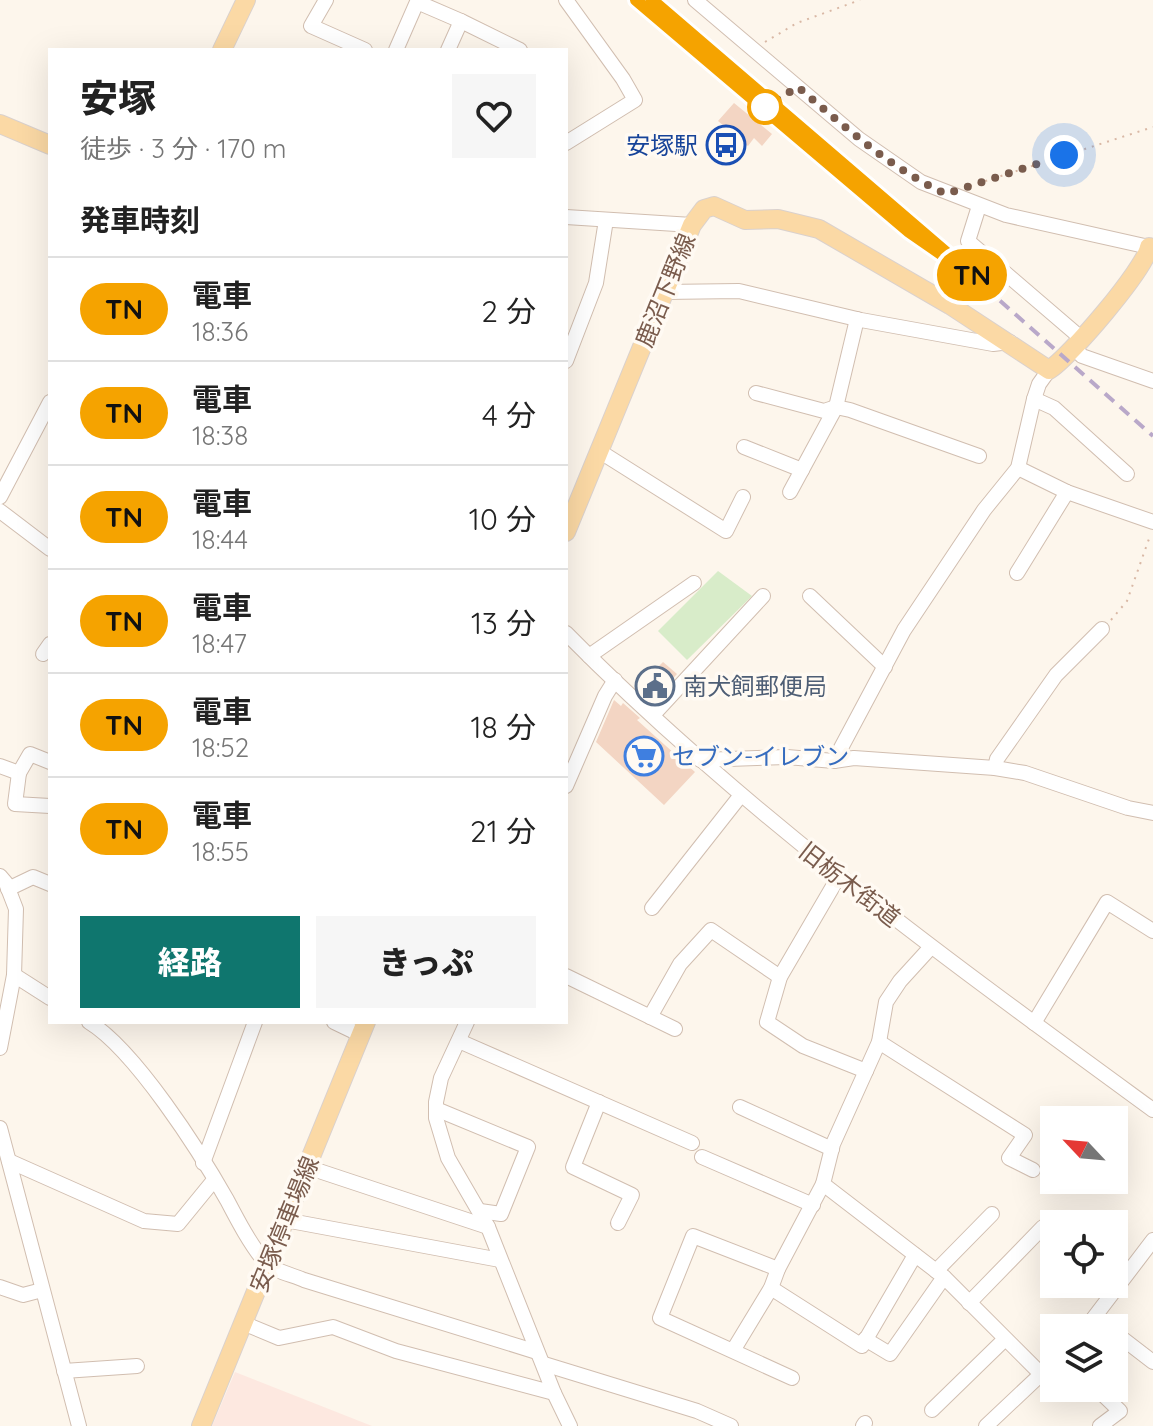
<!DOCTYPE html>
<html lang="ja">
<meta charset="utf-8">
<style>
body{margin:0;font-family:Quicksand,"Noto Sans JP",sans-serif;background:#f6f6f6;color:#222;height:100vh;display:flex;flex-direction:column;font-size:30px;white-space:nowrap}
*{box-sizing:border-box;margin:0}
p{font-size:26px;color:#767676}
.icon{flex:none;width:44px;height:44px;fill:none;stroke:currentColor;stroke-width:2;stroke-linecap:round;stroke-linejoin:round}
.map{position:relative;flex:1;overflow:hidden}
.panel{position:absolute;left:48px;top:48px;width:520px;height:976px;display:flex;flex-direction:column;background:#fff;border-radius:0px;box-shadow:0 8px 32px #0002}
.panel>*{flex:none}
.badge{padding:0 16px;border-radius:26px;font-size:28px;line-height:52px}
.needle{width:52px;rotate:296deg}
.tools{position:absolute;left:1040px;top:1106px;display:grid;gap:16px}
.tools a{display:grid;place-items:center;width:88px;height:88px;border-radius:0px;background:#fff;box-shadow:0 8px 32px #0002;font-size:40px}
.you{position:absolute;width:40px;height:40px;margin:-20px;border:6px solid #fff;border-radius:50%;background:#1a73e8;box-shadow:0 0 0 12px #1a73e833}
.map>.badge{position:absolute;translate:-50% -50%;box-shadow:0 0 0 4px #fff}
h2{padding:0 32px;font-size:30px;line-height:72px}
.round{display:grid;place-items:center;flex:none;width:84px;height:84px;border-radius:0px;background:#f6f6f6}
.overview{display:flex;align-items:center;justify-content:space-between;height:136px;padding:0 32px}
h1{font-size:38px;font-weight:800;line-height:60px}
.action{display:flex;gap:16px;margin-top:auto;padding:16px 32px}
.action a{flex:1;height:92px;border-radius:0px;background:#0f766e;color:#fff;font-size:32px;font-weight:800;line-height:92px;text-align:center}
.action a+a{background:#f6f6f6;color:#222}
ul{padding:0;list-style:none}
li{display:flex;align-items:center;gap:24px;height:104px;padding:0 32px;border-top:2px solid #e0e0e0}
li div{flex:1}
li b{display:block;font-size:30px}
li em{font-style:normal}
li .badge{min-width:88px;font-weight:700;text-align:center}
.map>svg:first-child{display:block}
</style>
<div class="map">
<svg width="1153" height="1426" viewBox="0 0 1153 1426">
<rect width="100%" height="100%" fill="#fdf6ec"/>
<path fill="#fde8e0" d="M235 1372 372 1426H212Z"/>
<path fill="#d8ecc9" d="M718 571 752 596 687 660 658 631Z"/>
<g fill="#f3d5c3">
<path d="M734 103 772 134 762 146 754 138 748 146 718 121Z"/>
<path d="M663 662 677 674 652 702 637 688Z"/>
<path d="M614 700 621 706 623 703 640 718 637 720 695 772 664 805 596 742Z"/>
</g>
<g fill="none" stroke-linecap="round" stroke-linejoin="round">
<g stroke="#d1beb0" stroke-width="16">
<g id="minor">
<path d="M326 0 311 26 365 50"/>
<path d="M566 0 623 79 635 100 566 143"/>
<path d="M695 0 859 139 921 182 1006 215 1149 247"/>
<path d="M396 50 417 2 461 21"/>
<path d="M448 50 461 21 520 50"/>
<path d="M979 206 968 241 1081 338"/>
<path d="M566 217 692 225"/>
<path d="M664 292 739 291 861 320 993 344 1010 342"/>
<path d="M1073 347 1082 356 1153 381"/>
<path d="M566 361 596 283 606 220"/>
<path d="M756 393 824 411 836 407 850 410 979 456"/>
<path d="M1034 399 1054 408 1127 474"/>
<path d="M744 447 802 470"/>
<path d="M599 451 726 531 743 497"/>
<path d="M1018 468 1067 492 1153 522"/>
<path d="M790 492 836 407 857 319"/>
<path d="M0 497 50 402"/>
<path d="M0 511 50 549"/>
<path d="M1017 573 1067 492"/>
<path d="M810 596 885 667"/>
<path d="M566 633C744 813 949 961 1153 1110"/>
<path d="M43 654 50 644"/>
<path d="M589 656 694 583"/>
<path d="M653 715 763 596"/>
<path d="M700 760 787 757 834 761 854 758 995 768 1025 773 1128 808 1153 813"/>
<path d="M834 761 904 630 984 510 1018 468 1034 399 1039 384 1049 370"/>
<path d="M0 766 19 773 30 754 50 762"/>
<path d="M995 768 997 759 1056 675 1102 629"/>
<path d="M19 773 15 804 50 806"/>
<path d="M566 786 605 696 615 680"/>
<path d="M0 876 6 883 16 909 14 975 0 1048"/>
<path d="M839 876 780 977 767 1022 803 1046 866 1071"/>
<path d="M8 889 33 877 50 884"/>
<path d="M652 908 741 795"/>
<path d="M931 947 900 981 886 1002 879 1042 833 1144 823 1184 944 1277 1040 1373"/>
<path d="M14 975 50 998"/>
<path d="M566 976 675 1029"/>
<path d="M650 1017 680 964 711 930 780 977"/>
<path d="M89 1022C135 1050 200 1152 227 1200 238 1221 250 1244 265 1262 273 1271 293 1275 304 1280L537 1352"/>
<path d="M334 1022 361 1035"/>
<path d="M1034 1023 1107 902 1153 931"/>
<path d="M459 1041 692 1143"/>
<path d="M879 1042 1025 1135 1009 1158 1033 1170"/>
<path d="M599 1102 573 1167 632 1195 618 1223"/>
<path d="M740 1107 832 1149"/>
<path d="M436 1109 528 1147 501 1214 480 1211"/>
<path d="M0 1128 79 1426"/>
<path d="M702 1157 813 1205"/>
<path d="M9 1161 144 1221 178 1224 214 1180"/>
<path d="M203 1163 255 1022"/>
<path d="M307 1167 488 1227"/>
<path d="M285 1220 500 1260"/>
<path d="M778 1269 693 1236 660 1318 792 1378"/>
<path d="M936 1271 992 1214"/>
<path d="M0 1287 23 1295 42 1290"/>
<path d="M771 1288 862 1346 915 1255"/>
<path d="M969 1303 1043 1227"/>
<path d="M243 1323 279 1338 333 1327 396 1351 554 1393 488 1227 448 1158 436 1118V1102L441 1078 467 1022"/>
<path d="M1086 1328 1153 1240"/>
<path d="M1114 1332 1153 1362"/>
<path d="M865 1339 890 1354 944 1277"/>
<path d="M734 1349 771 1288 778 1269 823 1184"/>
<path d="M544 1364 697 1411 731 1426"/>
<path d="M64 1371 137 1366"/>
<path d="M1096 1388 1120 1411 1100 1426"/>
<path d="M554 1393 570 1426"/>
<path d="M932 1410 1005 1339"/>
<path d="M863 1426 865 1423"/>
<path d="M986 1426 1054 1362"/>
</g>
</g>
<g stroke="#dad1cd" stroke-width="20">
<g id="major">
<path d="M222 50 246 0"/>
<path d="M0 124 50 145"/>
<path d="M566 532 692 225 704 209 714 206 745 220 778 219 819 229 950 305 1049 370C1069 358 1145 269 1149 247L1153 248"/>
<path d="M201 1426 366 1022"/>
</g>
</g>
<g stroke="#d9b8a5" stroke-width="2" stroke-dasharray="2 6" stroke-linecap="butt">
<path d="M765 42 797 23 860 0"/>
<path d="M970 186 1153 127"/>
<path d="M1111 620 1127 601 1150 536"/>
</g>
<use href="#minor" stroke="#fff" stroke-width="14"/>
<use href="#major" stroke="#fbd9a5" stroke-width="18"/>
<g stroke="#b9a8c9" stroke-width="4" stroke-dasharray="12 8" stroke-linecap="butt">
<path d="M636 0 658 19"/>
<path d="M652 0 859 176 1153 436"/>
</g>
</g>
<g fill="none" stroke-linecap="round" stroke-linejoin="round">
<g stroke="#fff" stroke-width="18">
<path id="line" d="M636 0 908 231 977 279 652 0"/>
</g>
<use href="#line" stroke="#f5a300" stroke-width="12"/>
<path stroke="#7a5c4d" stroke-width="8" stroke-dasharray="0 14.4" d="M765 107 798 87C845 127 890 168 946 194L1064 155"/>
</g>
<defs>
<g id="bus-ring" transform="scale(2)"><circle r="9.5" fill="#fffaf3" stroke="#1a4fb4" stroke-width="1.5"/><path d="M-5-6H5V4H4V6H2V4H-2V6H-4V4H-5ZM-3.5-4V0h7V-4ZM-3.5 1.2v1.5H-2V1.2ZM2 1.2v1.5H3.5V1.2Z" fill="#1a4fb4"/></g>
<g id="civic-ring" transform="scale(2)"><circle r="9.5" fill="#fffaf3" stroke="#5c6f8a" stroke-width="1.5"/><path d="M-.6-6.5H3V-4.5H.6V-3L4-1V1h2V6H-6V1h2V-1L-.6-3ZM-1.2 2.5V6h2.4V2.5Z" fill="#5c6f8a"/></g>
<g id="supermarket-ring" transform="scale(2)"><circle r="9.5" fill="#fffaf3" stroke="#3f7fe0" stroke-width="1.5"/><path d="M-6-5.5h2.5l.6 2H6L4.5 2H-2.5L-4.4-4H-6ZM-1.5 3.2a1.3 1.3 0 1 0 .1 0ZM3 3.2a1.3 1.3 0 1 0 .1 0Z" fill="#3f7fe0"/></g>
</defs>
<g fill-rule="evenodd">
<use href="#bus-ring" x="726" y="145"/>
<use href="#civic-ring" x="655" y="686"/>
<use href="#supermarket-ring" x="644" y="756"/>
</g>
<circle fill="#fff" stroke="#f5a300" stroke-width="4" cx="765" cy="107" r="16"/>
<g text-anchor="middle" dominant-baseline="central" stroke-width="7" stroke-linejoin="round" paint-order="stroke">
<g font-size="24" fill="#164399" stroke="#fffaf3" text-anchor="end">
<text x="698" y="145">安塚駅</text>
</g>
<g font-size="24" fill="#7a5c4d" stroke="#fffaf3">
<text transform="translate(665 290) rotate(-68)">鹿沼下野線</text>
<text transform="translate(850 884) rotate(38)">旧栃木街道</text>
<text transform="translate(284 1224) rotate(-68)">安塚停車場線</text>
</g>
<g font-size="24" fill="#4e5e75" stroke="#fffaf3" text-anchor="start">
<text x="683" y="686">南犬飼郵便局</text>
</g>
<g font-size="24" fill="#366cbe" stroke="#fffaf3" text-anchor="start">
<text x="672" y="756">セブン-イレブン</text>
</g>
</g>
</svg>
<div class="tools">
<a><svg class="needle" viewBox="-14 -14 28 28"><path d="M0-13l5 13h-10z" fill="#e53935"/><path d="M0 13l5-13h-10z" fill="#767676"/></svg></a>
<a><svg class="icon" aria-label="locate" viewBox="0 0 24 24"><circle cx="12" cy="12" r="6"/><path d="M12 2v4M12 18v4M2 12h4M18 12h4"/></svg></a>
<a><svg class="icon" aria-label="layers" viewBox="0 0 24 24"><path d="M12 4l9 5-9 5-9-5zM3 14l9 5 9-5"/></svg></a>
</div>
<div class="you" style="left:1064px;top:155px"></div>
<b class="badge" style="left:972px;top:275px;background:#f5a300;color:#111">TN</b>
<section class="panel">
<div class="overview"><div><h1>安塚</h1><p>徒歩 · 3 分 · 170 m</p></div><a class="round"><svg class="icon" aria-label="heart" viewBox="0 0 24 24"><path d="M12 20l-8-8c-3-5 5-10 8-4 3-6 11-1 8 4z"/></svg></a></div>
<h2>発車時刻</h2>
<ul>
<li><span class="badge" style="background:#f5a300;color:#111">TN</span><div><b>電車</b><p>18:36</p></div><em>2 分</em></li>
<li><span class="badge" style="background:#f5a300;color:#111">TN</span><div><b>電車</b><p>18:38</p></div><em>4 分</em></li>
<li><span class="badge" style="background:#f5a300;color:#111">TN</span><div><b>電車</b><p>18:44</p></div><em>10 分</em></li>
<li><span class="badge" style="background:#f5a300;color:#111">TN</span><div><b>電車</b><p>18:47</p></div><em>13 分</em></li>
<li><span class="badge" style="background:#f5a300;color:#111">TN</span><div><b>電車</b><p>18:52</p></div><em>18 分</em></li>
<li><span class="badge" style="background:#f5a300;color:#111">TN</span><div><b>電車</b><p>18:55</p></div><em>21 分</em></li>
</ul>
<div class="action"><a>経路</a><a>きっぷ</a></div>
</section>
</div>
